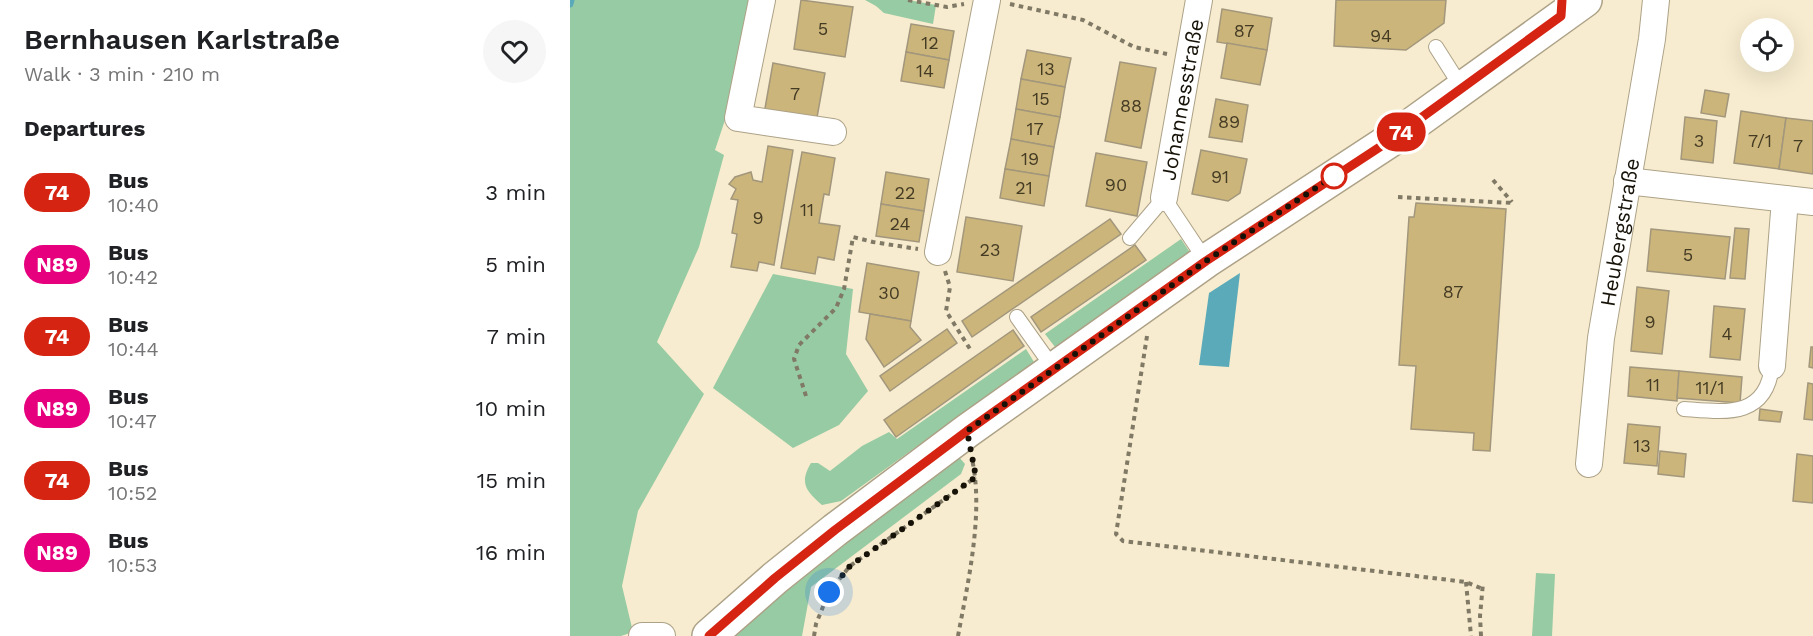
<!DOCTYPE html>
<meta charset="utf-8">
<style>
body{margin:0;font-family:"Work Sans",sans-serif;background:#f6f6f6;color:#202124;height:100vh;display:flex;flex-direction:column;font-size:22px;white-space:nowrap}
*{box-sizing:border-box;margin:0}
p{font-size:20px;color:#757577}
.icon{flex:none;width:33px;height:33px;fill:none;stroke:currentColor;stroke-width:2;stroke-linecap:round;stroke-linejoin:round}
.map{position:relative;flex:1;overflow:hidden}
.panel{display:flex;flex-direction:column;background:#fff;width:570px}
.panel>*{flex:none}
.badge{padding:0 12px;border-radius:20px;font-size:21px;line-height:39px}
.tools{position:absolute;left:1170px;top:18px;display:grid;gap:12px}
.tools a{display:grid;place-items:center;width:54px;height:54px;border-radius:50%;background:#fff;box-shadow:0 6px 24px #0002;font-size:30px}
.you{position:absolute;width:30px;height:30px;margin:-15px;border:4px solid #fff;border-radius:50%;background:#1a73e8;box-shadow:0 0 0 9px #1a73e833}
.map>.badge{position:absolute;translate:-50% -50%;box-shadow:0 0 0 3px #fff}
h2{padding:0 24px;font-size:22px;line-height:54px}
.round{display:grid;place-items:center;flex:none;width:63px;height:63px;border-radius:32px;background:#f6f6f6}
.summary{display:flex;align-items:center;justify-content:space-between;height:102px;padding:0 24px}
h1{font-size:28px;font-weight:600;line-height:45px}
ul{padding:0;list-style:none}
li{display:flex;align-items:center;gap:18px;height:72px;padding:0 24px}
li div{flex:1}
li b{display:block;font-size:22px}
li em{font-style:normal}
li .badge{min-width:66px;font-weight:700;text-align:center}
main{display:flex;flex:1;min-height:0}
.map>svg:first-child{display:block}
</style>
<main>
<section class="panel">
<div class="summary"><div><h1>Bernhausen Karlstraße</h1><p>Walk · 3 min · 210 m</p></div><a class="round"><svg class="icon" aria-label="heart" viewBox="0 0 24 24"><path d="M12 20l-8-8c-3-5 5-10 8-4 3-6 11-1 8 4z"/></svg></a></div>
<h2>Departures</h2>
<ul>
<li><span class="badge" style="background:#d62413;color:#fff">74</span><div><b>Bus</b><p>10:40</p></div><em>3 min</em></li>
<li><span class="badge" style="background:#e6007e;color:#fff">N89</span><div><b>Bus</b><p>10:42</p></div><em>5 min</em></li>
<li><span class="badge" style="background:#d62413;color:#fff">74</span><div><b>Bus</b><p>10:44</p></div><em>7 min</em></li>
<li><span class="badge" style="background:#e6007e;color:#fff">N89</span><div><b>Bus</b><p>10:47</p></div><em>10 min</em></li>
<li><span class="badge" style="background:#d62413;color:#fff">74</span><div><b>Bus</b><p>10:52</p></div><em>15 min</em></li>
<li><span class="badge" style="background:#e6007e;color:#fff">N89</span><div><b>Bus</b><p>10:53</p></div><em>16 min</em></li>
</ul>
</section>
<div class="map">
<svg width="1243" height="636" viewBox="0 0 1243 636">
<rect width="100%" height="100%" fill="#f7eccf"/>
<g fill="#97cba3">
<path d="M0 0H187L162 99 145 150 154 155 129 247 87 342 134 394 68 511 52 586 63 632 51 636H0Z"/>
<path d="M295 0H338L366 5 363 24 314 13 306 6Z"/>
<path d="M611 239 621 254 485 347 475 334Z"/>
<path d="M203 274 283 289 276 354 298 391 269 425 223 448 143 388Z"/>
<path d="M456 349 464 362 271 501 252 505C236 491 229 483 241 463H248L260 471 292 446 319 432 327 439Z"/>
<path d="M388 456 395 464 391 474 241 587 232 636H158L206 593Z"/>
<path d="M966 573 985 574 982 636H962Z"/>
</g>
<path fill="#5aaab9" d="M670 273 659 367 629 365 639 293Z"/>
<g fill="none" stroke-linecap="round" stroke-linejoin="round">
<path stroke="#5aaab9" stroke-width="7" d="M0 4 1 0"/>
</g>
<g fill="#ccb57a" stroke="#a2977c" stroke-width="1.5">
<path d="M231 0 283 7 275 57 224 49Z"/>
<path d="M766 0H876L874 23 836 50 764 46Z"/>
<path d="M652 9 702 18 697 50 647 42Z"/>
<path d="M341 24 384 31 379 60 336 52Z"/>
<path d="M657 43 697 50 690 85 651 78Z"/>
<path d="M457 50 501 58 495 87 451 79Z"/>
<path d="M336 52 379 60 374 88 331 81Z"/>
<path d="M550 62 586 68 571 148 535 141Z"/>
<path d="M203 63 255 73 246 123 194 114Z"/>
<path d="M451 79 495 87 490 117 446 109Z"/>
<path d="M1135 90 1159 94 1155 117 1131 113Z"/>
<path d="M646 99 678 105 672 142 639 137Z"/>
<path d="M446 109 490 117 484 147 441 139Z"/>
<path d="M1171 111 1216 118 1209 169 1164 163Z"/>
<path d="M1115 117 1147 121 1143 163 1111 159Z"/>
<path d="M1216 118 1243 121V174L1209 169Z"/>
<path d="M441 139 484 147 479 176 435 169Z"/>
<path d="M198 146 223 150 204 265 189 262 187 271 161 267 167 234 162 233 168 200 161 199 166 189 159 184 165 177 181 172 183 180 192 182Z"/>
<path d="M631 150 677 159 670 193 658 201 622 194Z"/>
<path d="M232 152 265 158 259 195 254 194 249 223 270 226 264 260 248 257 245 274 211 268Z"/>
<path d="M526 153 577 162 567 216 516 206Z"/>
<path d="M435 169 479 176 474 206 430 198Z"/>
<path d="M316 172 359 179 354 211 311 204Z"/>
<path d="M846 203 936 209 920 451 903 450 904 433 841 429 846 366 829 365 839 217H844Z"/>
<path d="M311 204 354 211 349 242 306 236Z"/>
<path d="M396 217 452 226 443 281 387 272Z"/>
<path d="M540 219 551 234 402 337 392 321Z"/>
<path d="M1165 228 1179 229 1175 279 1160 278Z"/>
<path d="M1081 229 1160 237 1155 279 1077 271Z"/>
<path d="M565 245 576 260 471 332 461 317Z"/>
<path d="M297 263 349 272 341 321 289 312Z"/>
<path d="M1067 287 1099 291 1092 354 1061 351Z"/>
<path d="M1144 306 1175 309 1170 360 1140 357Z"/>
<path d="M300 314 341 321 340 327 351 340 314 367 296 339Z"/>
<path d="M377 329 387 343 320 391 310 376Z"/>
<path d="M443 330 454 346 326 437 314 420Z"/>
<path d="M1241 347H1243V368L1239 367Z"/>
<path d="M1060 367 1109 371 1107 401 1058 396Z"/>
<path d="M1109 371 1172 377 1170 403 1107 398Z"/>
<path d="M1238 383 1243 384V420L1234 419Z"/>
<path d="M1190 409 1212 412 1210 422 1189 420Z"/>
<path d="M1058 424 1090 427 1087 466 1054 463Z"/>
<path d="M1090 451 1116 454 1114 477 1088 474Z"/>
<path d="M1227 454 1243 456V503L1223 501Z"/>
</g>
<g fill="none" stroke-linecap="round" stroke-linejoin="round">
<g stroke="#ada287" stroke-width="16">
<g id="lane">
<path d="M866 47 892 88"/>
<path d="M560 238 594 198 636 261"/>
<path d="M447 317 484 369"/>
<path d="M1114 409C1154 412 1196 419 1202 366"/>
</g>
</g>
<g stroke="#ada287" stroke-width="28">
<g id="street">
<path d="M192 0 168 118 263 132"/>
<path d="M1057 181 1243 202"/>
<path id="s1" d="M594 198 629 0"/>
<path d="M368 252 417 0"/>
<path d="M1202 366 1215 199"/>
<path id="s2" d="M1019 464 1031 338 1082 39 1086 0"/>
<path d="M72 636H92"/>
</g>
</g>
<g stroke="#ada287" stroke-width="36">
<path id="secondary" d="M139 636 205 578 265 530 397 431 636 261 822 139 1015 0"/>
</g>
<g stroke="#807966" stroke-width="4" stroke-dasharray="4.5 4.5" stroke-linecap="butt">
<path d="M338 0 377 7 394 4"/>
<path d="M440 4 513 20 564 47 597 54"/>
<path d="M923 180 942 202"/>
<path d="M828 197 943 203"/>
<path d="M375 271 380 287 376 311 400 349"/>
<path d="M577 336 546 534 553 541 896 582 913 589"/>
<path d="M236 396 224 359 229 345 266 308 274 289 283 237 303 242 348 249"/>
<path d="M896 582 901 636"/>
<path d="M244 636 246 624 259 592 280 566 406 477"/>
<path d="M388 636C398 582 414 513 402 459"/>
<path d="M911 636 910 616 913 583"/>
</g>
<use href="#lane" stroke="#fff" stroke-width="14"/>
<use href="#street" stroke="#fff" stroke-width="26"/>
<use href="#secondary" stroke="#fff" stroke-width="33"/>
</g>
<g fill="none" stroke-linecap="round" stroke-linejoin="round">
<g stroke="#fff" stroke-width="14">
<path id="line" d="M139 636 205 578 265 530 397 431 636 261 822 139 991 16 992 0"/>
</g>
<use href="#line" stroke="#d62413" stroke-width="9"/>
<path stroke="#161208" stroke-width="6" stroke-dasharray="0 10.8" d="M259 592 280 566 406 477 397 431 636 261 764 176"/>
</g>
<circle fill="#fff" stroke="#d62413" stroke-width="3" cx="764" cy="176" r="12"/>
<g text-anchor="middle" dominant-baseline="central" stroke-width="4.5" stroke-linejoin="round" paint-order="stroke">
<g font-size="18" fill="#443b24">
<text x="253" y="28">5</text>
<text x="674" y="30">87</text>
<text x="811" y="35">94</text>
<text x="360" y="42">12</text>
<text x="476" y="68">13</text>
<text x="355" y="70">14</text>
<text x="225" y="93">7</text>
<text x="471" y="98">15</text>
<text x="561" y="105">88</text>
<text x="659" y="121">89</text>
<text x="465" y="128">17</text>
<text x="1129" y="140">3</text>
<text x="1190" y="140">7/1</text>
<text x="1228" y="145">7</text>
<text x="460" y="158">19</text>
<text x="650" y="176">91</text>
<text x="546" y="184">90</text>
<text x="454" y="187">21</text>
<text x="335" y="192">22</text>
<text x="237" y="209">11</text>
<text x="188" y="217">9</text>
<text x="330" y="223">24</text>
<text x="420" y="249">23</text>
<text x="1118" y="254">5</text>
<text x="883" y="291">87</text>
<text x="319" y="292">30</text>
<text x="1080" y="321">9</text>
<text x="1157" y="333">4</text>
<text x="1083" y="384">11</text>
<text x="1140" y="387">11/1</text>
<text x="1072" y="445">13</text>
</g>
<g font-size="21" fill="#161208" stroke="#f7eccf">
<text stroke="none"><textPath href="#s1" startOffset="100">Johannesstraße</textPath></text>
<text stroke="none"><textPath href="#s2" startOffset="234">Heubergstraße</textPath></text>
</g>
</g>
</svg>
<div class="tools">
<a><svg class="icon" aria-label="locate" viewBox="0 0 24 24"><circle cx="12" cy="12" r="6"/><path d="M12 2v4M12 18v4M2 12h4M18 12h4"/></svg></a>
</div>
<div class="you" style="left:259px;top:592px"></div>
<b class="badge" style="left:831px;top:132px;background:#d62413;color:#fff">74</b>
</div>
</main>
